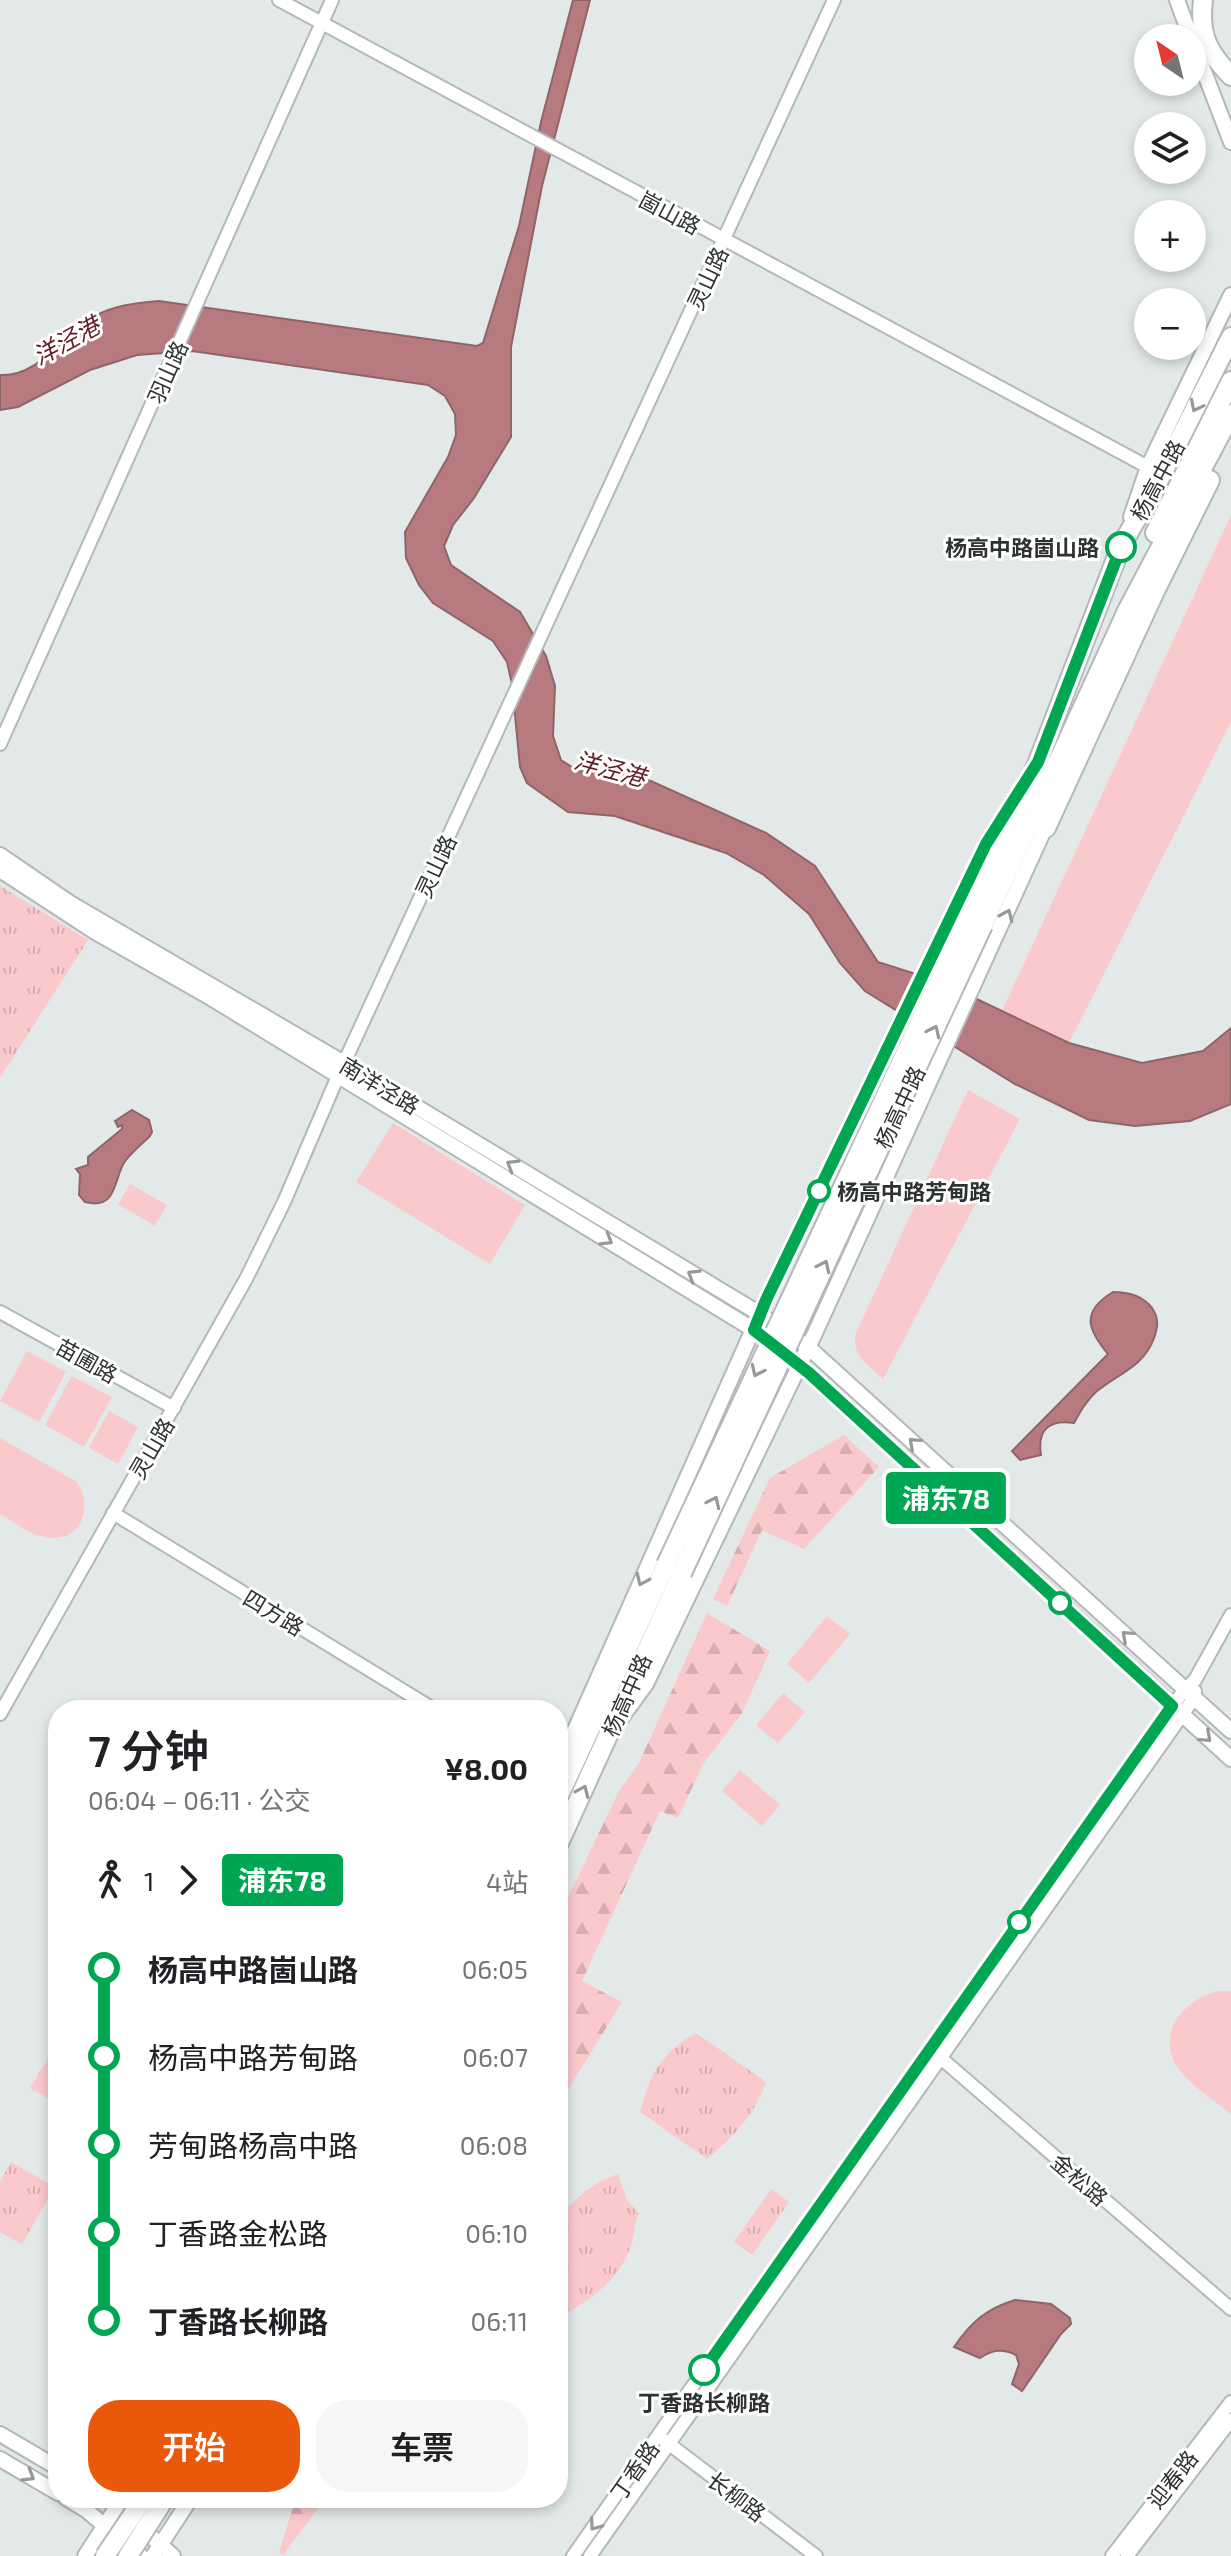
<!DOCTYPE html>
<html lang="zh">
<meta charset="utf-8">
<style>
body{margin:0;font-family:"Exo 2","Noto Sans SC",sans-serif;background:#f6f6f6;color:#202124;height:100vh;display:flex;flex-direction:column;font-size:30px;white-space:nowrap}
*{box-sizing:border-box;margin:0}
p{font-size:26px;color:#757577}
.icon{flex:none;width:44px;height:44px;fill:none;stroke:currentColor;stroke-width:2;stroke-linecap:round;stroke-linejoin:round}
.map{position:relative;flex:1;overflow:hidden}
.side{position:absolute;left:48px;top:1700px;width:520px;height:808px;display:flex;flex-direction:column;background:#fff;border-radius:32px;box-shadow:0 4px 12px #0003}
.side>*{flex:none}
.badge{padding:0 16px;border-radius:6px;font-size:28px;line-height:52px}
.needle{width:52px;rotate:325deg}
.tools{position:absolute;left:1134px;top:24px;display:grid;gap:16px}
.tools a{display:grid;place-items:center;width:72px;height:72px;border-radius:50%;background:#fff;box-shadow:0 4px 12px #0003;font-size:40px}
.map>.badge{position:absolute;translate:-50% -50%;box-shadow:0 0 0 4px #fff}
.legs{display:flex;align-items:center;gap:12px;height:88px;padding:0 40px;font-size:26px}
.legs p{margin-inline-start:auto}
.head{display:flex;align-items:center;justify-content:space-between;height:136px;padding:0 40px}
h1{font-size:44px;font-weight:600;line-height:60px}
.cta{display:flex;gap:16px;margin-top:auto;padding:16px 40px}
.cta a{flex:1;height:92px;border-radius:32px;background:#ea580c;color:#fff;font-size:32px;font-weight:600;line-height:92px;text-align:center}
.cta a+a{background:#f6f6f6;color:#202124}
ul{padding:0 40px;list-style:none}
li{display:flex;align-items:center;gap:28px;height:88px;font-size:30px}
li i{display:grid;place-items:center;width:12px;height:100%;margin:0 10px;background:currentColor}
li i::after{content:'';width:20px;height:20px;margin:-10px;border:6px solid;border-radius:50%;background:#fff}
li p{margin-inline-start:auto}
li:first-child i{background:linear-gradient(#0000 50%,currentColor 0)}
li:last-child i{background:linear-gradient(currentColor 50%,#0000 0)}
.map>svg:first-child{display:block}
</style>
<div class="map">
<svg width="1231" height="2556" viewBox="0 0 1231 2556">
<defs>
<pattern id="forest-firs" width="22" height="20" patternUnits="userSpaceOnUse" patternTransform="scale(2)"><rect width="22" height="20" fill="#fac9cc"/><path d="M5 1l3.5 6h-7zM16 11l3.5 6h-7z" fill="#d7adb0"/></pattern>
<pattern id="park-tufts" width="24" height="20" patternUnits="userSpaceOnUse" patternTransform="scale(2)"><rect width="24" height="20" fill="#fac9cc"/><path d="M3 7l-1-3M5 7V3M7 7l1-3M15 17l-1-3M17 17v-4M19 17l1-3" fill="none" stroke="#d7adb0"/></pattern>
</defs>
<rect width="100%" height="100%" fill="#e2e9e8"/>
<g fill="#fac9cc">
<path d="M1231 515V722L1069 1043 1002 1011Z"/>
<path d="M968 1090 1020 1119 883 1379C867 1364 851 1356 856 1333Z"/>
<path d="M393 1123 525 1205 490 1264 356 1182Z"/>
<path d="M130 1184 167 1205 155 1226 118 1204Z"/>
<path d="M27 1351 66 1372 39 1422 0 1401Z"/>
<path d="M72 1376 112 1397 84 1447 45 1425Z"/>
<path d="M109 1411 138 1427 118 1464 89 1448Z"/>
<path d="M0 1438 77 1482C94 1507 81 1544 46 1537 30 1535 14 1522 0 1514Z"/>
<path d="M827 1616 850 1634 809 1683 787 1664Z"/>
<path d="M783 1693 805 1712 778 1743 756 1725Z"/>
<path d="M740 1770 780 1805 762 1826 722 1791Z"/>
<path d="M1219 1991H1231V2114C1214 2100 1192 2087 1179 2069 1154 2034 1184 1999 1219 1991Z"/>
</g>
<g fill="url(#forest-firs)">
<path d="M844 1435 879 1467 804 1549 762 1530 727 1606 713 1599 770 1478Z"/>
<path d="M707 1613 770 1651 742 1713 703 1764 678 1818 660 1811 582 1981 622 2002 558 2106V1918L619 1791 638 1765Z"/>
<path d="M296 2498H326L283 2555 279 2552Z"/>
</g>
<g fill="url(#park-tufts)">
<path d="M0 886 88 940 0 1078Z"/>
<path d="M696 2033 766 2082C755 2115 733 2137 707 2159L640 2112C650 2074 661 2053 696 2033Z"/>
<path d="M58 2041V2104L30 2088Z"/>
<path d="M11 2162 55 2187 22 2244 0 2232V2181Z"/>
<path d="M618 2174 627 2200 639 2214C633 2224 635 2235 631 2245 621 2279 589 2301 560 2317L558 2219C574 2199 593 2182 618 2174Z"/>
<path d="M771 2189 789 2202 752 2255 734 2242Z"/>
</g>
<g fill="#b77b7f" stroke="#8e6568" stroke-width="2">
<path d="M573 0H590L542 186 511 347V437L474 498 453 525 444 546 451 565 520 612 546 656 555 686 553 736 561 760 578 771 613 773 651 781 766 833 815 866 878 962 928 978 964 993 1069 1043 1142 1063 1203 1051 1231 1028V1104L1190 1121 1135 1126 1089 1120 1015 1084 865 991 840 963 809 914 764 875 726 853 615 816 568 812 527 783 520 767 512 684 507 662 493 641 433 603 419 585 406 558 405 532 448 457 456 435 455 414 445 396 428 385 192 351 137 355 90 370 18 407 0 410V375C39 377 62 335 93 317 114 305 136 303 159 301L477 346 483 343 519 226 541 122Z"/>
<path d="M132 1110 149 1120 152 1132 150 1136C142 1144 133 1151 126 1160 113 1176 119 1211 85 1202L79 1195 80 1174 76 1169 88 1165V1157L122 1129V1125L118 1127 115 1121Z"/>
<path d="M1113 1292C1127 1292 1143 1296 1152 1308 1159 1318 1158 1327 1154 1338 1144 1367 1117 1374 1096 1392 1086 1401 1080 1412 1074 1423 1049 1419 1037 1430 1041 1455L1020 1460 1012 1451 1108 1354C1088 1330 1080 1312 1113 1292Z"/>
<path d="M1015 2300 1051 2304 1070 2318 1071 2324 1061 2334 1022 2391 1012 2384 1019 2364 1016 2355C1002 2348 992 2350 980 2358L954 2347C971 2322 986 2309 1015 2300Z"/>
</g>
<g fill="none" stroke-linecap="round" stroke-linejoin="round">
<g stroke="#b2b9b8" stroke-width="16">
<g id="minor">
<path d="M279 0 1148 467"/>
<path d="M0 744 332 0"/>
<path d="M0 1312 174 1408"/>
<path d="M113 1513 435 1710"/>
<path d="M0 1714 246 1279 284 1202 338 1076 834 0"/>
<path d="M935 2053 1231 2309"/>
<path d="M664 2440 816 2556"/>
<path d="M573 2556 1166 1715 1185 1689 1195 1680 1231 1615"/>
<path d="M590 2556 1194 1698 1195 1691"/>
<path d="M1112 2556 1231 2402"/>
<path d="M1127 2556 1231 2420"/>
</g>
</g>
<g stroke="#b2b9b8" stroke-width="18">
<g id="major">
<path d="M1177 0 1191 38"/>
<path d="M1192 40 1231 142"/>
<path d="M1131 517 1148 467 1231 295"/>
<path d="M0 855 70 903 344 1063 750 1308 808 1347 1231 1731"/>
<path d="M0 870 95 932 211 998 754 1330 809 1373 1231 1759"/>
<path d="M622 1717 646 1684 815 1333 1049 819"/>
<path d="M558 1768 766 1300 986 844 1015 799"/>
<path d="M0 2434 58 2468"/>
<path d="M0 2459 58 2493"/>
<path d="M66 2498 86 2510 141 2556"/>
<path d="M108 2498 173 2556"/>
<path d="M85 2556 122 2499"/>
<path d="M153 2556 191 2498"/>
</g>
</g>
<g stroke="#b2b9b8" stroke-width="22">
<g id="highway">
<path d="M1203 0C1199 35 1207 51 1231 76"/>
<path d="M1155 533 1231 381"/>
<path d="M1046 828 1155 591 1210 480"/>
<path d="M968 920 1038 762 1121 546 1161 476 1231 337"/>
<path d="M983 925 1127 611 1231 414"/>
<path d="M558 1798 666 1565"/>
<path d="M558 1845 682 1573"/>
</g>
</g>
<use href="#minor" stroke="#fff" stroke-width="12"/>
<use href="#major" stroke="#fff" stroke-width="14"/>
<use href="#highway" stroke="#fff" stroke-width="18"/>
<g stroke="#b2b9b8" stroke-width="22" stroke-linecap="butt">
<g id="highway-bridge">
<path d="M666 1565 968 920"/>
<path d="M682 1573 983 925"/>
<path d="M105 2556 144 2498"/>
<path d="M128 2556 165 2498"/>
</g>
</g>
<use href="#highway-bridge" stroke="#fff" stroke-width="18"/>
</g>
<defs><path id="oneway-chevron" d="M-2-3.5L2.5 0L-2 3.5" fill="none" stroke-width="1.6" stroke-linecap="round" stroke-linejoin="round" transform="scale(2)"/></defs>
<g stroke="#979898">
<use href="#oneway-chevron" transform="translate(1196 406) rotate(117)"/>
<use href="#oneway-chevron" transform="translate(1007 915) rotate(-66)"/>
<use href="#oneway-chevron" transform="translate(934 1031) rotate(-65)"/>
<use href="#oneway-chevron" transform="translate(512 1165) rotate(-149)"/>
<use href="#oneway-chevron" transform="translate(607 1240) rotate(31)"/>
<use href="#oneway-chevron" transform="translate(824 1266) rotate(-65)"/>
<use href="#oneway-chevron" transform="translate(693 1275) rotate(-149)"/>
<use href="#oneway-chevron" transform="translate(757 1371) rotate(115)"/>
<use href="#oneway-chevron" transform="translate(914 1443) rotate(-138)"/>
<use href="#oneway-chevron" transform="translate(714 1502) rotate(-65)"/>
<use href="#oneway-chevron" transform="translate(642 1580) rotate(114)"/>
<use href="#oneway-chevron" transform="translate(1127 1636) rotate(-138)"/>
<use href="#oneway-chevron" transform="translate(1206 1737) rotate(42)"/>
<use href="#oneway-chevron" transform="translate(583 1791) rotate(-66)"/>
<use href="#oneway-chevron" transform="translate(29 2476) rotate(31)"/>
<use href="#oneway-chevron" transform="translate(595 2525) rotate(125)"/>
</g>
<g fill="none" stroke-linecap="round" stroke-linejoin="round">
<g stroke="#fff" stroke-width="18">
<path id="line-1" d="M704 2370 1172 1706 809 1373 754 1330 766 1300 986 844 1038 762 1121 547"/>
</g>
<use href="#line-1" stroke="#00a651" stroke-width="12"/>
</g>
<g fill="#fff" stroke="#00a651" stroke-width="4">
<circle cx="1121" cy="547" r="14"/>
<circle cx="819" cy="1191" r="10"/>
<circle cx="1060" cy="1603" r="10"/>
<circle cx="1019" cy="1922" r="10"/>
<circle cx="704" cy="2370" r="14"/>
</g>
<g text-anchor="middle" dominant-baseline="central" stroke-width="6" stroke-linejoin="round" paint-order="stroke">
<g font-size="22" fill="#2f3232" stroke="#fff">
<text transform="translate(670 212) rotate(28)">崮山路</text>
<text transform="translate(707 278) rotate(-65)">灵山路</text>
<text transform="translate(167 372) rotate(-66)">羽山路</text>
<text transform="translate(1157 480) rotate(-62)">杨高中路</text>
<text transform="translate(435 866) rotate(-65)">灵山路</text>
<text transform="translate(380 1085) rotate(31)">南洋泾路</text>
<text transform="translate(899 1107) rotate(-65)">杨高中路</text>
<text transform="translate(87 1360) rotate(29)">苗圃路</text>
<text transform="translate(151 1448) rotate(-60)">灵山路</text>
<text transform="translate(274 1612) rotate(31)">四方路</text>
<text transform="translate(626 1695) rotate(-66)">杨高中路</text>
<text transform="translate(1080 2179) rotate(41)">金松路</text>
<text transform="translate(634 2470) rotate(-55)">丁香路</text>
<text transform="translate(1172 2479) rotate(-52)">迎春路</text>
<text transform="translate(737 2496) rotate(37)">长柳路</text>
</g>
<g font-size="22" font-weight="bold" fill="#2f3232" stroke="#fff" text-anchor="end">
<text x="1099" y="547">杨高中路崮山路</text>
<text x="837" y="1191" text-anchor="start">杨高中路芳甸路</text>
<text x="704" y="2402" text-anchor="middle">丁香路长柳路</text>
</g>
<g font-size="24" font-style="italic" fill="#641927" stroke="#fff">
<text transform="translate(66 340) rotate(-29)">洋泾港</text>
<text transform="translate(610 768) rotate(15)">洋泾港</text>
</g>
</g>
</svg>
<div class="tools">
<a><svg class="needle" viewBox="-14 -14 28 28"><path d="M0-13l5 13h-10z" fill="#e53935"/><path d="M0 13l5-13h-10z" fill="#757577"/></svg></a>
<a><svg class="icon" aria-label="layers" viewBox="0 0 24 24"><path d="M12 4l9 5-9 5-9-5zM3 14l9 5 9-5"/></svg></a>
<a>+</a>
<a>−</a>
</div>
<b class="badge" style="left:946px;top:1498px;background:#00a651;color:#fff">浦东78</b>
<section class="side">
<div class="head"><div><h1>7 分钟</h1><p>06:04 – 06:11 · 公交</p></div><b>¥8.00</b></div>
<div class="legs"><svg class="icon" aria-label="walk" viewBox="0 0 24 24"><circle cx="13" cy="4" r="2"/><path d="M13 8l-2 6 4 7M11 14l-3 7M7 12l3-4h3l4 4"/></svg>1<svg class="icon" aria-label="forward" viewBox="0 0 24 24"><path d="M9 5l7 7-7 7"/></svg><b class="badge" style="background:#00a651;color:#fff">浦东78</b><p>4站</p></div>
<ul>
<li><i style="color:#00a651"></i><b>杨高中路崮山路</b><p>06:05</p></li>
<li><i style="color:#00a651"></i><span>杨高中路芳甸路</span><p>06:07</p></li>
<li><i style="color:#00a651"></i><span>芳甸路杨高中路</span><p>06:08</p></li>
<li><i style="color:#00a651"></i><span>丁香路金松路</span><p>06:10</p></li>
<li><i style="color:#00a651"></i><b>丁香路长柳路</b><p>06:11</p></li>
</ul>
<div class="cta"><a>开始</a><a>车票</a></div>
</section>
</div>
